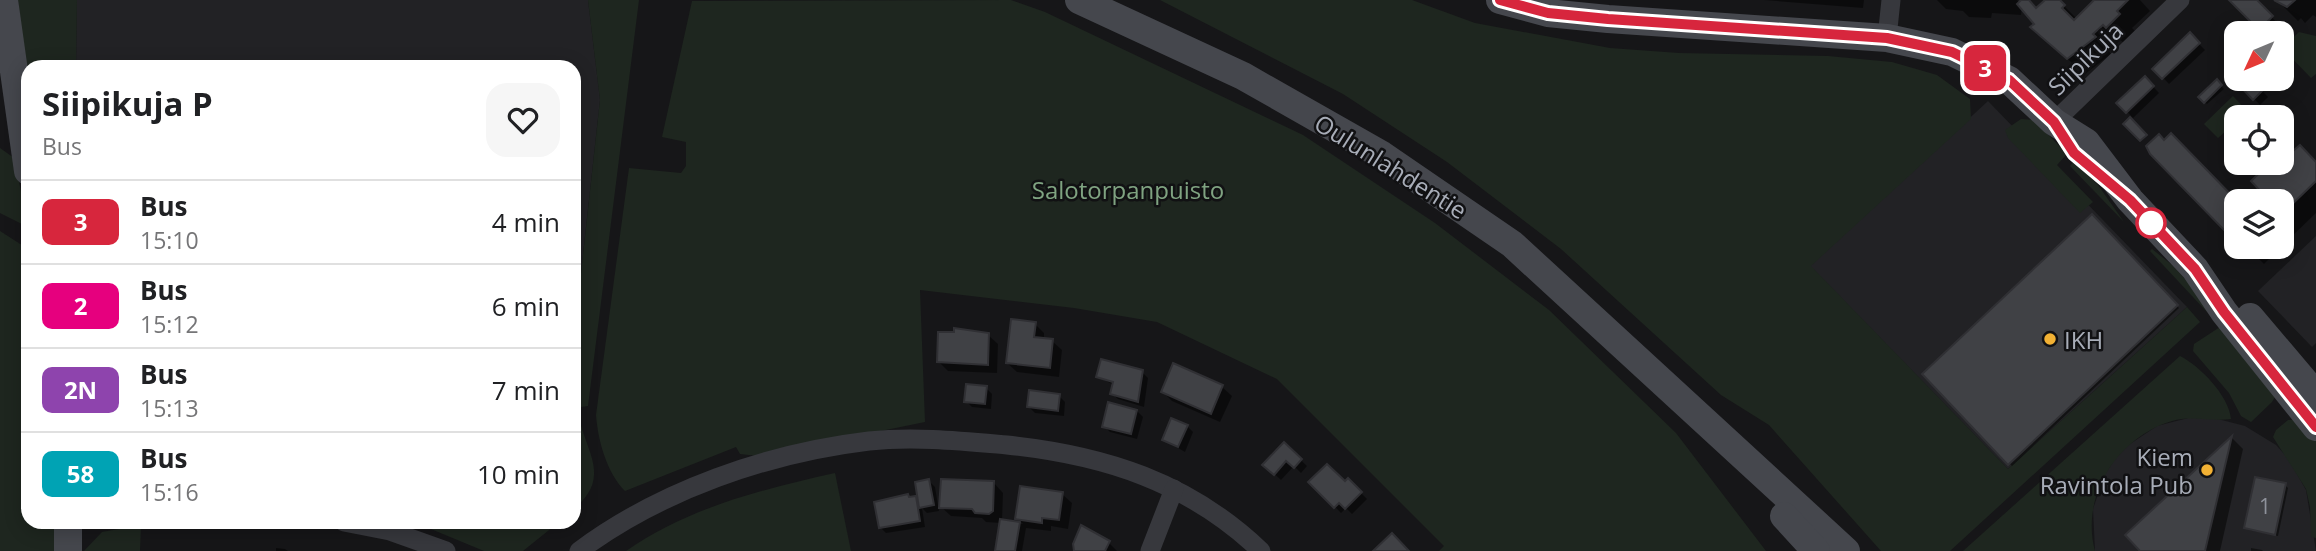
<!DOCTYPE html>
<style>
body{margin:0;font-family:"Open Sans",sans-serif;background:#f6f6f6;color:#202124;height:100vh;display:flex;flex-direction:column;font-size:26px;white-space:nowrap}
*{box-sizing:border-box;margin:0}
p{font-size:23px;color:#757577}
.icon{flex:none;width:38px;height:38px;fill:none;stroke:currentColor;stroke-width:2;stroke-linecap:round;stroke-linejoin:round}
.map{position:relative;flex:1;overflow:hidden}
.side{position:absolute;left:21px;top:60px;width:560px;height:469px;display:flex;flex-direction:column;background:#fff;border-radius:21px;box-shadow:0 4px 18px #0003}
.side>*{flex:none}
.badge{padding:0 14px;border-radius:10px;font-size:24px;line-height:46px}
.needle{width:46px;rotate:226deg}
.controls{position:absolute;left:2224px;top:21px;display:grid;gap:14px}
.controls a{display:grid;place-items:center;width:70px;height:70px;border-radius:14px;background:#fff;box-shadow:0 4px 18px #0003;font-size:35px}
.map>.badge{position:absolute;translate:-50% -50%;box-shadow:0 0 0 4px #fff}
.round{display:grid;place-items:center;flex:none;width:74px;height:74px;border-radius:21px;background:#f6f6f6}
.headline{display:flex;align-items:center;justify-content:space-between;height:119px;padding:0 21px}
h1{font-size:33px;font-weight:700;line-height:52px}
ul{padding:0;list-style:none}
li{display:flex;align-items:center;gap:21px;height:84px;padding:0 21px;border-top:2px solid #e0e0e0}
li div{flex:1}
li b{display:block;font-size:26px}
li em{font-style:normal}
li .badge{min-width:77px;font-weight:700;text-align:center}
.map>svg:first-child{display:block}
</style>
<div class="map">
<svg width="2316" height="551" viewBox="0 0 2316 551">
<rect width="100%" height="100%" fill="#161618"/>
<g fill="#222225">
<path d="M77 0H588L600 100 574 337V66H76Z"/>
<path d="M1988 101 2187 307 2008 469 1810 266Z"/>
<path d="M2316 236V343L2312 347 2258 291Z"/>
<path d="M2192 417H2210L2245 426 2276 445 2288 458 2306 490 2316 551H2095L2093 509 2105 474 2115 459 2127 446 2157 426Z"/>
</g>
<g fill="#1e261f">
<path d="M18 0H77L76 66H28V92Z"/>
<path d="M588 0H639L588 406 574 408V337L600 100Z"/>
<path d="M1011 0 1045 12 1303 135 1435 223 1549 310 1676 433 1766 551H1439L1444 546 1277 379 1157 322 1074 308 920 290 925 422 758 456 740 454 736 447 625 491C607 473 598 441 596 415L629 168 681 173 686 166V142L662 137 692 1Z"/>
<path d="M1160 0H1412L1475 23 1610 48 1679 53 1828 56 1892 62 1937 75 1970 99 1971 119 1811 266 2008 469 2187 307 2200 322 1950 551H1881L1769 425 1721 395 1561 249 1447 162 1343 94Z"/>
<path d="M2299 32 2316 36V74L2311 78 2282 48Z"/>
<path d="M2233 96 2247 111 2236 117V137L2228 129 2218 138 2204 124Z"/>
<path d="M2021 119 2034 120 2067 154 2057 165 2093 202 2080 213 2008 138 2005 130Z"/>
<path d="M0 148 14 158 27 220 22 224 0 213Z"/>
<path d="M2074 161 2098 185 2124 222 2070 166Z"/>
<path d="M0 231 28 249V522H60V551H0Z"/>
<path d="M2152 249 2172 265 2216 312H2207L2150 251Z"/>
<path d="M2220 327 2276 395 2272 402 2251 422 2241 416 2229 393 2193 351 2194 344Z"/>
<path d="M2180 356C2200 366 2229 396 2231 419 2212 422 2192 415 2172 421 2118 437 2080 495 2095 551H1963Z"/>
<path d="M2288 420H2295L2316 440V538L2311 537 2310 507 2306 489 2273 437 2276 430Z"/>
<path d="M574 425 581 426C592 460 607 481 574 509Z"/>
<path d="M835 473 851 551H626C687 508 763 489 835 473Z"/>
<path d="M414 522H559L523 551H484Z"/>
<path d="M141 525 140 551H84L102 532Z"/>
</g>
<g fill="#0007">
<path d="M1764 0H1864L1863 8Z"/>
<path d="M1937 0H2017L2020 3 2026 0 2037 10 2047 0H2058L2077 19 2097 0H2140L2150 11 2132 28 2136 32 2124 43 2120 40 2109 51 2111 54 2085 74 2049 43 2022 7 2021 15 1992 13 1991 18 1969 17 1963 11 1946 9Z"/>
<path d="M2232 0H2255L2287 33 2282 37V33H2264Z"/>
<path d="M2277 0H2316V17L2313 15 2305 23 2301 18 2298 21Z"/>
<path d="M2190 35 2205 50 2169 84 2155 69Z"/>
<path d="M2235 63 2236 79H2251L2268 97 2260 105 2227 70Z"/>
<path d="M2282 67 2291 76 2282 84 2277 79H2282Z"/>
<path d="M2145 78 2159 93 2133 118 2119 103Z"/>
<path d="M2217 82 2224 89 2207 104 2200 97Z"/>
<path d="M2282 154 2316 164V213L2282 246V201H2258L2266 194 2254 181 2273 163H2282Z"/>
<path d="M2092 216 2179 308 2012 466 1925 374Z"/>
<path d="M2247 247H2281L2264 264Z"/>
<path d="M1035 324 1044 333V340L1052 341 1062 350 1059 377 1017 372 1007 363Z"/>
<path d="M988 335 998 344 997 373 948 371 938 361Z"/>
<path d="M1174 366 1222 387 1232 396 1220 422 1172 401 1163 392Z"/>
<path d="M1142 372 1148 378 1144 407 1118 399 1112 393 1114 385 1098 377Z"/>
<path d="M986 388 992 394 991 409 972 407 966 401Z"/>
<path d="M1059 396 1065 402 1064 416 1035 413 1029 407Z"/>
<path d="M1137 411 1143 417 1137 439 1110 432 1104 426Z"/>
<path d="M1187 426 1193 432 1185 452 1164 440Z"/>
<path d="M2232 438 2243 449 2220 551H2143L2128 536Z"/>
<path d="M1284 444 1307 466 1301 473 1294 466 1281 480 1265 465Z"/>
<path d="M1348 480 1367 499 1352 514 1346 508 1341 513 1311 482 1345 484Z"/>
<path d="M929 481 935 487 939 511 927 513 922 508 925 527 886 533 880 527 908 496 919 497Z"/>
<path d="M994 483 1003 493 1002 521 1023 524 1017 518 1062 494 1072 503 1068 529 1051 526V531L1026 528 1022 551H996L1001 523 986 522 982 518 951 516 941 507Z"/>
<path d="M2285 485 2288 488 2278 536 2249 530 2246 528Z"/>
<path d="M1108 542 1117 551H1076Z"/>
<path d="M276 548 285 549 288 551H276Z"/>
<path d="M2251 548 2262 550 2263 551H2251Z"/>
</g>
<g fill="#404145" stroke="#303034" stroke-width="2">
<path d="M2021 0H2029L2036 8 2045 0H2060L2065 5 2062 8 2074 20 2094 0H2128L2117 11 2120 14 2106 28 2103 25 2093 34 2096 37 2067 59 2030 27 2034 24 2017 4Z"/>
<path d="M2229 0H2257L2273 16 2259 30Z"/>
<path d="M2274 0H2295L2287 7Z"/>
<path d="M2278 22 2285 29 2281 33H2267Z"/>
<path d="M2190 32 2200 43 2162 79 2152 69Z"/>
<path d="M2235 60 2236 79H2253L2263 90 2253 100 2225 70Z"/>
<path d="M2145 76 2154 86 2126 113 2116 103Z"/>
<path d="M2217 79 2222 85 2204 103 2198 97Z"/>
<path d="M2130 117 2147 135 2140 141 2123 124Z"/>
<path d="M2171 133 2237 201 2236 238 2228 229 2225 231 2150 154 2146 146 2159 134 2164 140Z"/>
<path d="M2300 145 2316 162V181L2282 214V201H2255L2263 194 2251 181 2270 163H2282V151L2288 146 2293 151Z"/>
<path d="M2092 214 2178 305 2008 465 1922 374Z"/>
<path d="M1011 319 1036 322 1034 337 1053 339 1050 368 1006 363Z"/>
<path d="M954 328 989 333 988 365 937 362 938 332H954Z"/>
<path d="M1101 359 1143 370 1138 402 1110 394 1113 382 1096 377Z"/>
<path d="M1173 363 1223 385 1211 414 1161 392Z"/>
<path d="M966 384 987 386 985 404 964 402Z"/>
<path d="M1029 390 1060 394 1058 411 1027 407Z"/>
<path d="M1108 402 1137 410 1131 434 1102 427Z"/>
<path d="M1171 418 1188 425 1178 447 1162 440Z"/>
<path d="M2232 436 2205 551H2140L2125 535Z"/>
<path d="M1284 442 1302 459 1294 468 1286 461 1274 475 1262 465Z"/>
<path d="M1327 464 1345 481 1348 478 1362 492 1345 509 1339 503 1334 508 1308 482Z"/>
<path d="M2255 477 2286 483 2275 535 2244 528Z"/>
<path d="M929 479 934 505 919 508 915 482Z"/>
<path d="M941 479 994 481 993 511 989 514 975 513 972 509 939 508Z"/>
<path d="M1020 486 1063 492 1059 520 1042 518V523L1015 519Z"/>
<path d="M908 494 909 497 916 496 920 521 879 528 874 502Z"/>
<path d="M1000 519 1020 522 1015 551H995Z"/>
<path d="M1081 525 1110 541 1105 551H1074L1073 544Z"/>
<path d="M1392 533 1409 551H1373Z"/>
</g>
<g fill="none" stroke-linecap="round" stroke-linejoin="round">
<g stroke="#37383d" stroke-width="19">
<path d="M1887 38 1891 0"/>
<path d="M2054 122 2180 0"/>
<path d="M344 522 390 531 446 551"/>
<path d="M579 551C661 490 768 453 869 441 914 436 962 441 1007 445 1104 455 1189 482 1261 551"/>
<path d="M1150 551 1174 489"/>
</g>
<g stroke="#45474d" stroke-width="28">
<path d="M4 0 28 171"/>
<path d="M1079 0 1243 76 1382 155 1512 244 1846 551"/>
<path d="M1500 0 1548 13 1608 19 1887 38 1952 52 2009 80 2054 122 2086 142 2130 200 2195 269 2224 312 2316 427"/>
<path d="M2250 317 2316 395"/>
<path d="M1784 516 1816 551"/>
<path d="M68 522V551"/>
</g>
</g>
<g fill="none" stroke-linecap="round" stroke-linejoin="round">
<g stroke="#fff" stroke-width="16">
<path id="line" d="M1500 0 1548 13 1608 19 1887 38 1952 52 2009 80 2054 122 2074 153 2130 200 2195 269 2224 312 2316 427"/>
</g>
<use href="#line" stroke="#d7263d" stroke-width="10"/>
</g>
<circle fill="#fff" stroke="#d7263d" stroke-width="3.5" cx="2151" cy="223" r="14"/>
<g fill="#f2b134" stroke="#111113" stroke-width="2.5">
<circle cx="2050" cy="339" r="7"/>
<circle cx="2207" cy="470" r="7"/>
</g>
<g text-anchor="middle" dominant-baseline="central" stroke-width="5" stroke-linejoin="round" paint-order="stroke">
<g font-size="21" fill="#8e929b">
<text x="2265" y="506">1</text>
</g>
<g font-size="24" fill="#a8adb8" stroke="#111113">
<text transform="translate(2085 58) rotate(-44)">Siipikuja</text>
<text transform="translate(1391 166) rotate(32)">Oulunlahdentie</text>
</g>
<g font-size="24" fill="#7fa381" stroke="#111113">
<text x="1128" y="189">Salotorpanpuisto</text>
</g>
<g font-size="24" fill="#a8adb8" stroke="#111113" text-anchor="start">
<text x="2064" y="339">IKH</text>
<text x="2193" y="456" text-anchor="end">Kiem<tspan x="2193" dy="28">Ravintola Pub</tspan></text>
</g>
</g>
</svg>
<div class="controls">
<a><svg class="needle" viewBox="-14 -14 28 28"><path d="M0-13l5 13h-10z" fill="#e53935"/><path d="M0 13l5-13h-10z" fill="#757577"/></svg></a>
<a><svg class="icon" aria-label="locate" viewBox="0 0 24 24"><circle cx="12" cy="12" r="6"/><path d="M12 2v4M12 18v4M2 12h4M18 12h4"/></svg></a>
<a><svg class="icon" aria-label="layers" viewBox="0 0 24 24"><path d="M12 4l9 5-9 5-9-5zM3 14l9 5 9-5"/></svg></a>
</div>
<b class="badge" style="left:1985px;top:68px;background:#d7263d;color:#fff">3</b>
<section class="side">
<div class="headline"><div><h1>Siipikuja P</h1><p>Bus</p></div><a class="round"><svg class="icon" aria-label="heart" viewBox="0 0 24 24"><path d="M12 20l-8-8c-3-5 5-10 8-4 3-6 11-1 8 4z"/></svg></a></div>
<ul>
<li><span class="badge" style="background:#d7263d;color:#fff">3</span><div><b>Bus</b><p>15:10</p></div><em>4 min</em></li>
<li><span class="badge" style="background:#e6007e;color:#fff">2</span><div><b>Bus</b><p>15:12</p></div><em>6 min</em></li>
<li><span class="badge" style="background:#8e44ad;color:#fff">2N</span><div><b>Bus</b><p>15:13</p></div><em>7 min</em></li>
<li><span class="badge" style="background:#00a3b4;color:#fff">58</span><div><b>Bus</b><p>15:16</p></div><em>10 min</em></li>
</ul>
</section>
</div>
